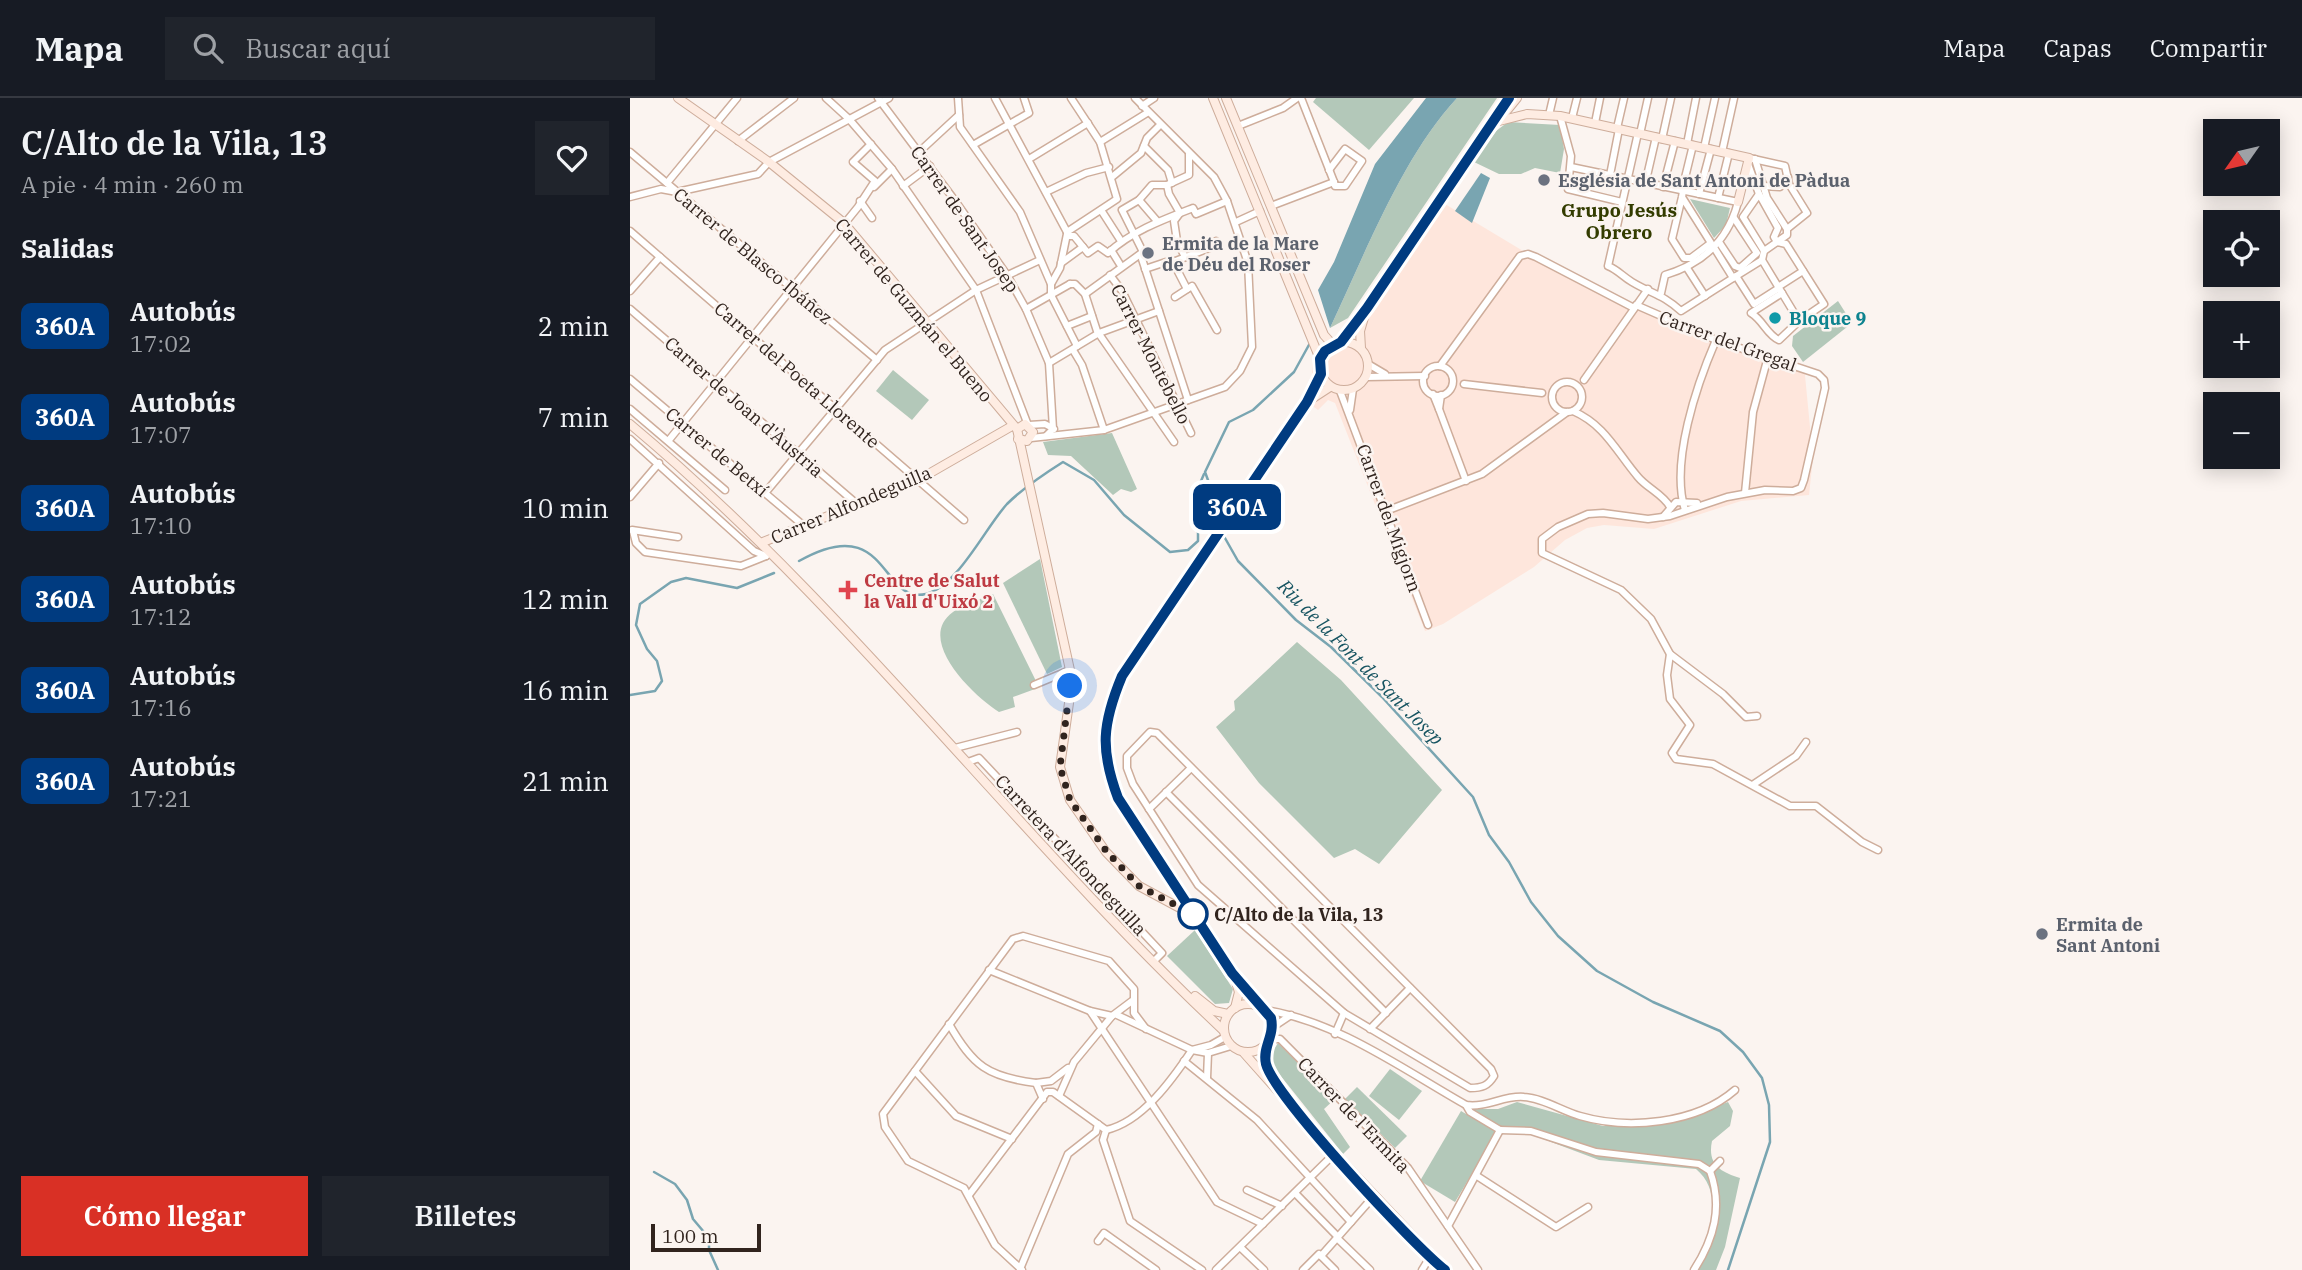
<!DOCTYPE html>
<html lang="es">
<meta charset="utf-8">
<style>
body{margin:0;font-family:"IBM Plex Serif",serif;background:#20242c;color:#f1f3f6;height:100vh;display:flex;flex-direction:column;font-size:26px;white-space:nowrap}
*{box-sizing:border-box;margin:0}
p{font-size:23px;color:#9ea1a6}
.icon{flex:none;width:38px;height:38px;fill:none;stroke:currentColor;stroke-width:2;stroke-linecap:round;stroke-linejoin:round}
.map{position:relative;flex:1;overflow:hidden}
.drawer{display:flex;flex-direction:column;background:#171b24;width:630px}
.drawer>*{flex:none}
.badge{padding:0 14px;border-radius:10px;font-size:24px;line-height:46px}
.needle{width:46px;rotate:236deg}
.fabs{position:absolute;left:1573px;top:21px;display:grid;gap:14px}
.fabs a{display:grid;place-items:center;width:77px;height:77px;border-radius:0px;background:#171b24;box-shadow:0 4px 18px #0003;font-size:35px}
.scale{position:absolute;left:21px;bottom:18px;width:110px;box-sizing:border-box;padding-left:7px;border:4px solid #31241e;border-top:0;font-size:19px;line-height:24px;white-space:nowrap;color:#31241e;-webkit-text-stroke:5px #fbf4f0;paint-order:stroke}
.you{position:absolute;width:35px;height:35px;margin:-18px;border:5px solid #fff;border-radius:50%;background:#1a73e8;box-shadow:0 0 0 10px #1a73e833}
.map>.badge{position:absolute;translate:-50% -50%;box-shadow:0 0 0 4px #fff}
h2{padding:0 21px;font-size:26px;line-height:63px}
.round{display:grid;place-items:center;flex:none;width:74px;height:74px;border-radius:0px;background:#20242c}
.overview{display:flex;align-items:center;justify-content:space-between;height:119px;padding:0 21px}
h1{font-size:33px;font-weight:600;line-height:52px}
.button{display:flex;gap:14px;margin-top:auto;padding:14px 21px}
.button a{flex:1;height:80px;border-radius:0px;background:#d93025;color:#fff;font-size:28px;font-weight:600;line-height:80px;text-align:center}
.button a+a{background:#20242c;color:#f1f3f6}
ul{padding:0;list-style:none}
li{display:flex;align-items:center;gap:21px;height:91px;padding:0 21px}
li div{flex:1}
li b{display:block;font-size:26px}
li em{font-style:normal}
li .badge{min-width:77px;font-weight:700;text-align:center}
header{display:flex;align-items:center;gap:42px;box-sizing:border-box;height:98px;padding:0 35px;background:#171b24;border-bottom:2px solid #363941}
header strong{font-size:33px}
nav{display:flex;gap:38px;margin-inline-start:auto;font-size:24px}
.search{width:490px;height:63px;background:#20242c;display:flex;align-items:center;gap:18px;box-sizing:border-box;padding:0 24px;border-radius:0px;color:#9ea1a6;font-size:26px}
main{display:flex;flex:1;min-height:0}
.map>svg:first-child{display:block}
</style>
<header>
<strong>Mapa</strong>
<div class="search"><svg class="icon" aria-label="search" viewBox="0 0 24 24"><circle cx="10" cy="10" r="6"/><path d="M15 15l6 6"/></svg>Buscar aquí</div>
<nav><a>Mapa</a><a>Capas</a><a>Compartir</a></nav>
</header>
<main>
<section class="drawer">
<div class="overview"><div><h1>C/Alto de la Vila, 13</h1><p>A pie · 4 min · 260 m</p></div><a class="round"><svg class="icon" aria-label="heart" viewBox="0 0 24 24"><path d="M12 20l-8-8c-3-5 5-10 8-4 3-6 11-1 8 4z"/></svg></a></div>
<h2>Salidas</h2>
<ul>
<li><span class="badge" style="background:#003b80;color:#fff">360A</span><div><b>Autobús</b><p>17:02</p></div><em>2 min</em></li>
<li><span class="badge" style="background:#003b80;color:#fff">360A</span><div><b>Autobús</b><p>17:07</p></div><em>7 min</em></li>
<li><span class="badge" style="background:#003b80;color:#fff">360A</span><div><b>Autobús</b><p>17:10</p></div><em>10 min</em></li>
<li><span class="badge" style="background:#003b80;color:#fff">360A</span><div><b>Autobús</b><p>17:12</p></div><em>12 min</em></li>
<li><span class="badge" style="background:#003b80;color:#fff">360A</span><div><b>Autobús</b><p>17:16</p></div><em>16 min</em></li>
<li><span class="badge" style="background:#003b80;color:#fff">360A</span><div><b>Autobús</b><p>17:21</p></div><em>21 min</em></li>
</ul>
<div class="button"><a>Cómo llegar</a><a>Billetes</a></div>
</section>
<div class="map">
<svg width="1672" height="1172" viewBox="0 0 1672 1172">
<rect width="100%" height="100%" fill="#fbf4f0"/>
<path fill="#fee6dc" d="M815 106 903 159 997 206 1117 252 1174 267 1183 360 1179 397 1111 403 1024 431 974 427 957 430 935 442 904 469 813 526 795 533 705 305 698 302 688 312 674 302 682 288V265L687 250 702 240 724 242Z"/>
<g fill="#b3c8b9">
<path d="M686 0H784L739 52 683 4Z"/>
<path d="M827 0H867L718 220 700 230C735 156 772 59 827 0Z"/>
<path d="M878 24 930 27 934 51 930 75 905 70 891 76H869L844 64 866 33Z"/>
<path d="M1060 101 1100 110 1096 127 1084 140Z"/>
<path d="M1208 203 1222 225 1173 264 1162 248 1163 238Z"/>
<path d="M263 272 299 302 282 322 246 293Z"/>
<path d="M482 335 507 391 501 394 491 391 483 397 441 358 418 357 413 344Z"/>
<path d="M410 461 432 569 417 576 373 485Z"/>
<path d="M363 496 405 581V591L383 599 385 609 369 614C345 599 284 542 323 514 334 505 350 502 363 496Z"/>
<path d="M667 544 711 582 812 692 749 766 725 751 704 760 629 685 586 629 605 612 604 603Z"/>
<path d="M565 832 603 891 599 905 585 906 537 858Z"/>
<path d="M648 945 705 1001 694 1011 720 1049 713 1056 642 967 643 953Z"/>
<path d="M760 971 792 993 769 1022 739 998Z"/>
<path d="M727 989 777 1038 765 1050 715 1001Z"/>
<path d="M887 1004 973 1028H1014L1047 1023 1098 1004 1103 1013 1100 1028 1082 1043C1077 1067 1091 1074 1110 1080L1095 1149 1086 1172H1061C1078 1143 1097 1097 1066 1071L969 1062 900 1036H873L869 1027 841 1011H868Z"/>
<path d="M831 1013 867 1034 825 1104 790 1083Z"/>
</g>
<g fill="#79a5b1">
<path d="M796 0H827C772 59 735 156 700 230L688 192 704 164 745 66Z"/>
<path d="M851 75 860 80 842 125 825 113Z"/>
</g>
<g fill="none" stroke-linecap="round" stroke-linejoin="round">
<g stroke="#79a5b1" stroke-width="2.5">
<path d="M680 245 664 274 623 312 599 324 575 374 585 401 587 426 608 463 666 522 701 549 752 599 843 699 859 737 879 764 901 804 928 838 967 873 1023 904 1090 933 1113 954 1132 980 1139 1007 1140 1044 1098 1172"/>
<path d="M169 463C259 412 250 507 296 496 328 488 355 430 377 406 393 390 414 376 433 364L464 382 494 417 540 454 558 452 568 443V390L574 376"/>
<path d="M0 597 25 593 32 583 27 563 17 551 6 527 10 506 41 484 56 480 107 490 144 475"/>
<path d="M24 1074 45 1086 57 1102 63 1121 79 1140V1152L88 1172"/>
</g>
<g stroke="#cead9b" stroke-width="9">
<g id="street">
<path d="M196 0 219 21 262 71 346 192 398 327"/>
<path d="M248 0 326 104 377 177 396 211 419 265 423 331 416 338"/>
<path d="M328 0 330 29 390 114 421 186V197L447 248"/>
<path d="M365 0 437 134"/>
<path d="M671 0 704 84"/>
<path d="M512 8 524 0"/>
<path d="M919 17 923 0"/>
<path d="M930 18 941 58 938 91 992 104"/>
<path d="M942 20 947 0"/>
<path d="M965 25 970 0"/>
<path d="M608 28 653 10 667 0"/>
<path d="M987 30 994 0"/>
<path d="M1008 35 978 168C988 172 992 178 1002 184 1022 196 1032 196 1051 213L1103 180 1085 151"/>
<path d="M1010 36 1018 0"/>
<path d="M1032 41 1041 0"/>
<path d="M108 43 164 0"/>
<path d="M470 44 517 15"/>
<path d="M1057 46 1066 0"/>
<path d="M343 47 399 15 394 0"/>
<path d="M514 48 538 72 542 85"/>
<path d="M1074 50 1085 0"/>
<path d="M0 54 247 262"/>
<path d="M289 54 329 17"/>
<path d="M1092 54 1104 0"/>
<path d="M399 61 458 25"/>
<path d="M1125 61 1137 100 1157 131"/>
<path d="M1118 66 1129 96"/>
<path d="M941 69 1108 104C1098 143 1072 166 1035 177L1031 195"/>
<path d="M699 72 715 51 732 63 715 88H705L704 84"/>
<path d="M980 77 989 31"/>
<path d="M1017 78 1026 39"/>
<path d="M482 79 511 55 517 40 530 27"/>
<path d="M37 85 107 0"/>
<path d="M537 87 539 96 550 115 544 123 547 143 555 159"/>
<path d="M273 88 300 68"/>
<path d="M1133 88 1150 89 1158 79"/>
<path d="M244 89 262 71"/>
<path d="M1033 89 1045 43"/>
<path d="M1052 92 1063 47"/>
<path d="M416 94 456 75 479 69"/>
<path d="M1069 96 1081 51"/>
<path d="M0 99 31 91 47 94 128 76 139 64 259 0"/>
<path d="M1052 99 1081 145 1061 160H1054L1042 141 1052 99 1053 93"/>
<path d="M1088 100 1099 55"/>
<path d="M509 102 527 123"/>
<path d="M230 103 242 120"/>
<path d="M641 108 704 84"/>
<path d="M471 112 491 143"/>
<path d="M606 124 630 113"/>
<path d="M0 133 334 422"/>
<path d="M437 134 487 101 470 44 441 0"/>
<path d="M438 138H444L458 155 468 148 478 155C502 133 532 122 563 110L566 116 597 103"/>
<path d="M1089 144 1105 168 1110 170 1127 155 1104 120"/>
<path d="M481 152 491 168"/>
<path d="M1134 153 1113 119 1129 96 1148 130 1144 139 1147 144"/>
<path d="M1132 162 1169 223 1194 206 1156 146 1147 144"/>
<path d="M543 164 587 147 586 143"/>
<path d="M431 165 453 149"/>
<path d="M1057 170 1075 198"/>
<path d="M515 171 542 162 557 191"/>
<path d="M480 177 492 193 561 335"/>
<path d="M1106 178 1124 206 1149 190"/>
<path d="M1103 180 1132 162 1134 153 1157 137V131L1177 115 1159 86 1155 68 1119 60"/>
<path d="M421 186 430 170 437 136"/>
<path d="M440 186H445L455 196 467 233 544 344"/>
<path d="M1148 189 1173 173"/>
<path d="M0 193 30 159"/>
<path d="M1152 195 1121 215C1133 222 1137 237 1149 242L1169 223"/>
<path d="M455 196 513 154"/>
<path d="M545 199 562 188 587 232"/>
<path d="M1006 207 1086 242 1188 276 1194 282 1195 290 1174 382 1171 390 1163 393 1135 392 1097 399 1040 418 1018 421 973 415 958 416 928 429 912 441V455L991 492 1021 521 1040 556 1037 577 1040 601 1060 627 1042 655 1046 661 1083 666 1160 708H1186L1232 744 1248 752"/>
<path d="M0 211 228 407"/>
<path d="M396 211 440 186"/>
<path d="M437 228 462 218"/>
<path d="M443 252 452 267 474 332"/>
<path d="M419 265 469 235 529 213"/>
<path d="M738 266 755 276"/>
<path d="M810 268 890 158 898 156 906 159 1004 210"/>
<circle cx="808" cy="283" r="15"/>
<path d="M736 279 795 278"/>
<path d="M0 281 174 428"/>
<path d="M954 282 1018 191"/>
<circle cx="937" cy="299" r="15"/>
<path d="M834 286 912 295"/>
<path d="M710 293 798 527"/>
<path d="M803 296 809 311 811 297"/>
<path d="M558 302 512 161 513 154 492 112 509 102 522 87H537L559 77V56"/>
<path d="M0 311 95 392"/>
<path d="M809 311 836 383"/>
<path d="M720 312 723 291"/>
<path d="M943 313C975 327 986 353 1008 379 1017 390 1034 397 1040 409"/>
<path d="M399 327 415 326 424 331"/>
<path d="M401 340 474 332 595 289 610 273 622 249 618 165 597 103 584 79 505 0"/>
<path d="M0 341 124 453 136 458"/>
<path d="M39 342 228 109 245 83 223 64 241 46"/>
<path d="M135 395 255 252 346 192 410 162"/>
<path d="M1115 395 1123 314 1138 259"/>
<path d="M0 399 29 365"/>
<path d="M1055 412C1040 364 1067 286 1086 242"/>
<path d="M756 413 852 376 937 314"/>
<path d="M1033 419 1046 404 1067 405"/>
<path d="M2 432 48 439"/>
<path d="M3 433 6 445 15 454 111 468 136 458"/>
<path d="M1040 556 1093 596 1116 619 1127 618"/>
<path d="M404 587 440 572"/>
<path d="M520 634 527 635 861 971 864 978C858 988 852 990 840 990L714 915 568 787 503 686 497 670V658Z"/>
<path d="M325 650 387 634"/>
<path d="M338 664 349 660 532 855 524 863"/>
<path d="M1124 686 1166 658 1176 644"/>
<path d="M536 694 756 915"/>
<path d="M519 711 561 670"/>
<path d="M359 872 460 913 482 918 502 903"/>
<path d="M635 912C707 923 774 972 836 1007 857 1010 874 997 894 999 913 1000 932 1013 950 1018 998 1032 1066 1026 1105 992"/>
<path d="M460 913 587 1104 633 1126"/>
<path d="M487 917 562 952 578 955 601 948"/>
<path d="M319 926C343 968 358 979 406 985L413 1001"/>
<path d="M643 929 661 917"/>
<path d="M740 931 780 890"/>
<path d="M705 936 714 915"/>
<path d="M641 941H650L778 1070 848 1172"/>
<path d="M554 963 627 1022 721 1124"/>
<path d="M285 973 326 1018 382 1041"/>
<path d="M577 980 578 955"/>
<path d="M406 985 421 983 438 970"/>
<path d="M429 998 444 964 482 918"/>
<path d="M836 1007 840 1014 870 1032"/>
<path d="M476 1032C512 1024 542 982 562 952L581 947 595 939"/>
<path d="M870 1032 901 1033 966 1054 1069 1066 1080 1073C1093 1109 1084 1141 1064 1172"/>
<path d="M1080 1073 1090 1063"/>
<path d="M847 1078 926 1129 958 1109"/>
<path d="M617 1092 652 1108"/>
<path d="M665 1095 708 1139"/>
<path d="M339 1097 417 994H423L476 1032 473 1042 500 1123 572 1172"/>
<path d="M818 1128 870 1032"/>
<path d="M707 1140 740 1172"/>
<path d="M468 1143 474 1135 526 1172"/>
<path d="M610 1149 634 1172"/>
<path d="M691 1158 744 1098"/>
<path d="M390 1171 438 1056 466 1034 468 1026"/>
<path d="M392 1172 365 1147 334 1090 278 1063 255 1029 253 1016 383 841 393 838 479 863 504 891V915L516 931"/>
<path d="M586 1172 704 1056"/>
<path d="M673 1172 689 1156 705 1172"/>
<path d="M792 1172 800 1159"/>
</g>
</g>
<g stroke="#cead9b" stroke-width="10">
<g id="secondary">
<path d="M48 0 139 64 214 125 387 331"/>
<path d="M583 0 690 261"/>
<path d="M596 0 694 237 702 246"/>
<path d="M870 21 887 0"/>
<path d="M869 23 897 16 930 18 1119 60 1108 104"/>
<circle cx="714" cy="268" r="24"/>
<path d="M711 244 879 0"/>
<path d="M731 250 730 233 735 216"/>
<path d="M680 302 700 289"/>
<path d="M0 326C218 508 387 739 594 933"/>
<path d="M387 331 440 572 439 605 430 669 440 702 476 754 509 788 561 816"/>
<path d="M387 331 395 326 403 334 397 343 388 341"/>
<path d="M133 444 288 382 382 328"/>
<path d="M565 898 584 913 598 916"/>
<circle cx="618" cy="930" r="24"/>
<path d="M627 908 602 875 488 700C470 651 472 626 492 578L677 304 691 277"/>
<path d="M605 910 609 894 606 884"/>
<path d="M635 948 636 968 653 993"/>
<path d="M614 955 678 1027 815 1172"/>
</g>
</g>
<use href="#street" stroke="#fff" stroke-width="6"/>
<use href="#secondary" stroke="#feece2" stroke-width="8"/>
</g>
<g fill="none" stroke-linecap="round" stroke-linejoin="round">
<g stroke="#fff" stroke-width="16">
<path id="line" d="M815 1172C784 1148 644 998 636 966 632 949 645 938 641 920L602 875 488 700C470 652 472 626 492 578L677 304 691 276 690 261 695 253 711 244 737 210 879 0"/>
</g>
<use href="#line" stroke="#003b80" stroke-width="10"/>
<path stroke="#31241e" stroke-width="7" stroke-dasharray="0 12.6" d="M440 588 430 669 440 702 477 754 509 788 563 816"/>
</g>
<g fill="#6b7280" stroke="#fbf4f0" stroke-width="2.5">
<circle cx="914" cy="82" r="7"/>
<circle cx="518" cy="155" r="7"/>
<circle cx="1412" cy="836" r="7"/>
</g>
<circle fill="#0f9aa8" stroke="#fbf4f0" stroke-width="2.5" cx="1145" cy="220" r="7"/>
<path fill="#e0444e" stroke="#fbf4f0" stroke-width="2.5" d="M214.5 481.5h7v7h7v7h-7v7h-7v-7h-7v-7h7z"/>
<circle fill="#fff" stroke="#003b80" stroke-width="3.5" cx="563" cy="816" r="14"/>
<g text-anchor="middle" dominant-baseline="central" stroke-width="5" stroke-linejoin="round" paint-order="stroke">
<g font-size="18" font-weight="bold" fill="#5b616d" stroke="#fbf4f0" text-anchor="start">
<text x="928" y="82">Església de Sant Antoni de Pàdua</text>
<text x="532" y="145">Ermita de la Mare<tspan x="532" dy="21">de Déu del Roser</tspan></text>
<text x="1426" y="826">Ermita de<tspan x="1426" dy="21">Sant Antoni</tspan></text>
</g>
<g font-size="18" fill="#31241e" stroke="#fbf4f0">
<text transform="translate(335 121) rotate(55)">Carrer de Sant Josep</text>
<text transform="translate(123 158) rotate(40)">Carrer de Blasco Ibáñez</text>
<text transform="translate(284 212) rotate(50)">Carrer de Guzmán el Bueno</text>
<text transform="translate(1098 243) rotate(20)">Carrer del Gregal</text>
<text transform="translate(521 256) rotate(63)">Carrer Montebello</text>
<text transform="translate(167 277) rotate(41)">Carrer del Poeta Llorente</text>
<text transform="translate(114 309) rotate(41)">Carrer de Joan d'Àustria</text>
<text transform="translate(87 354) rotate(40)">Carrer de Betxí</text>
<text transform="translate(221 407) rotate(-23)">Carrer Alfondeguilla</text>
<text transform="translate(759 420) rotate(70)">Carrer del Migjorn</text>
<text transform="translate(441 757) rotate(47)">Carretera d'Alfondeguilla</text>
<text transform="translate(724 1017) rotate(46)">Carrer de l'Ermita</text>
</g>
<g font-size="18" font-weight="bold" fill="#0d838f" stroke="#fbf4f0" text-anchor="start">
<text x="1159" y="220">Bloque 9</text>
</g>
<g font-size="18" font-weight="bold" fill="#be3a42" stroke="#fbf4f0" text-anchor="start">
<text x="234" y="482">Centre de Salut<tspan x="234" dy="21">la Vall d'Uixó 2</tspan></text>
</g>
<g font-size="18" font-weight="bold" fill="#31241e" stroke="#fbf4f0" text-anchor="start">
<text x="584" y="816">C/Alto de la Vila, 13</text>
</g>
<g font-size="19" font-weight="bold" fill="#333c00" stroke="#fbf4f0">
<text x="989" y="112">Grupo Jesús<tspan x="989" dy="22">Obrero</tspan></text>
</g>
<g font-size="19" font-style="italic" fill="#165461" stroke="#fbf4f0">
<text transform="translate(731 564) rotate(45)">Riu de la Font de Sant Josep</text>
</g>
</g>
</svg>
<div class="fabs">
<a><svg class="needle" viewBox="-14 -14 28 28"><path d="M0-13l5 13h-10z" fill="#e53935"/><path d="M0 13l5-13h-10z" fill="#9ea1a6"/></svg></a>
<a><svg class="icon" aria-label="locate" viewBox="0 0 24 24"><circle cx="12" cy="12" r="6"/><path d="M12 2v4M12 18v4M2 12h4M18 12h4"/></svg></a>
<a>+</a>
<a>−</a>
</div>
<div class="scale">100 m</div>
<div class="you" style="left:440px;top:588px"></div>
<b class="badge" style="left:607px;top:409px;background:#003b80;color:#fff">360A</b>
</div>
</main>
